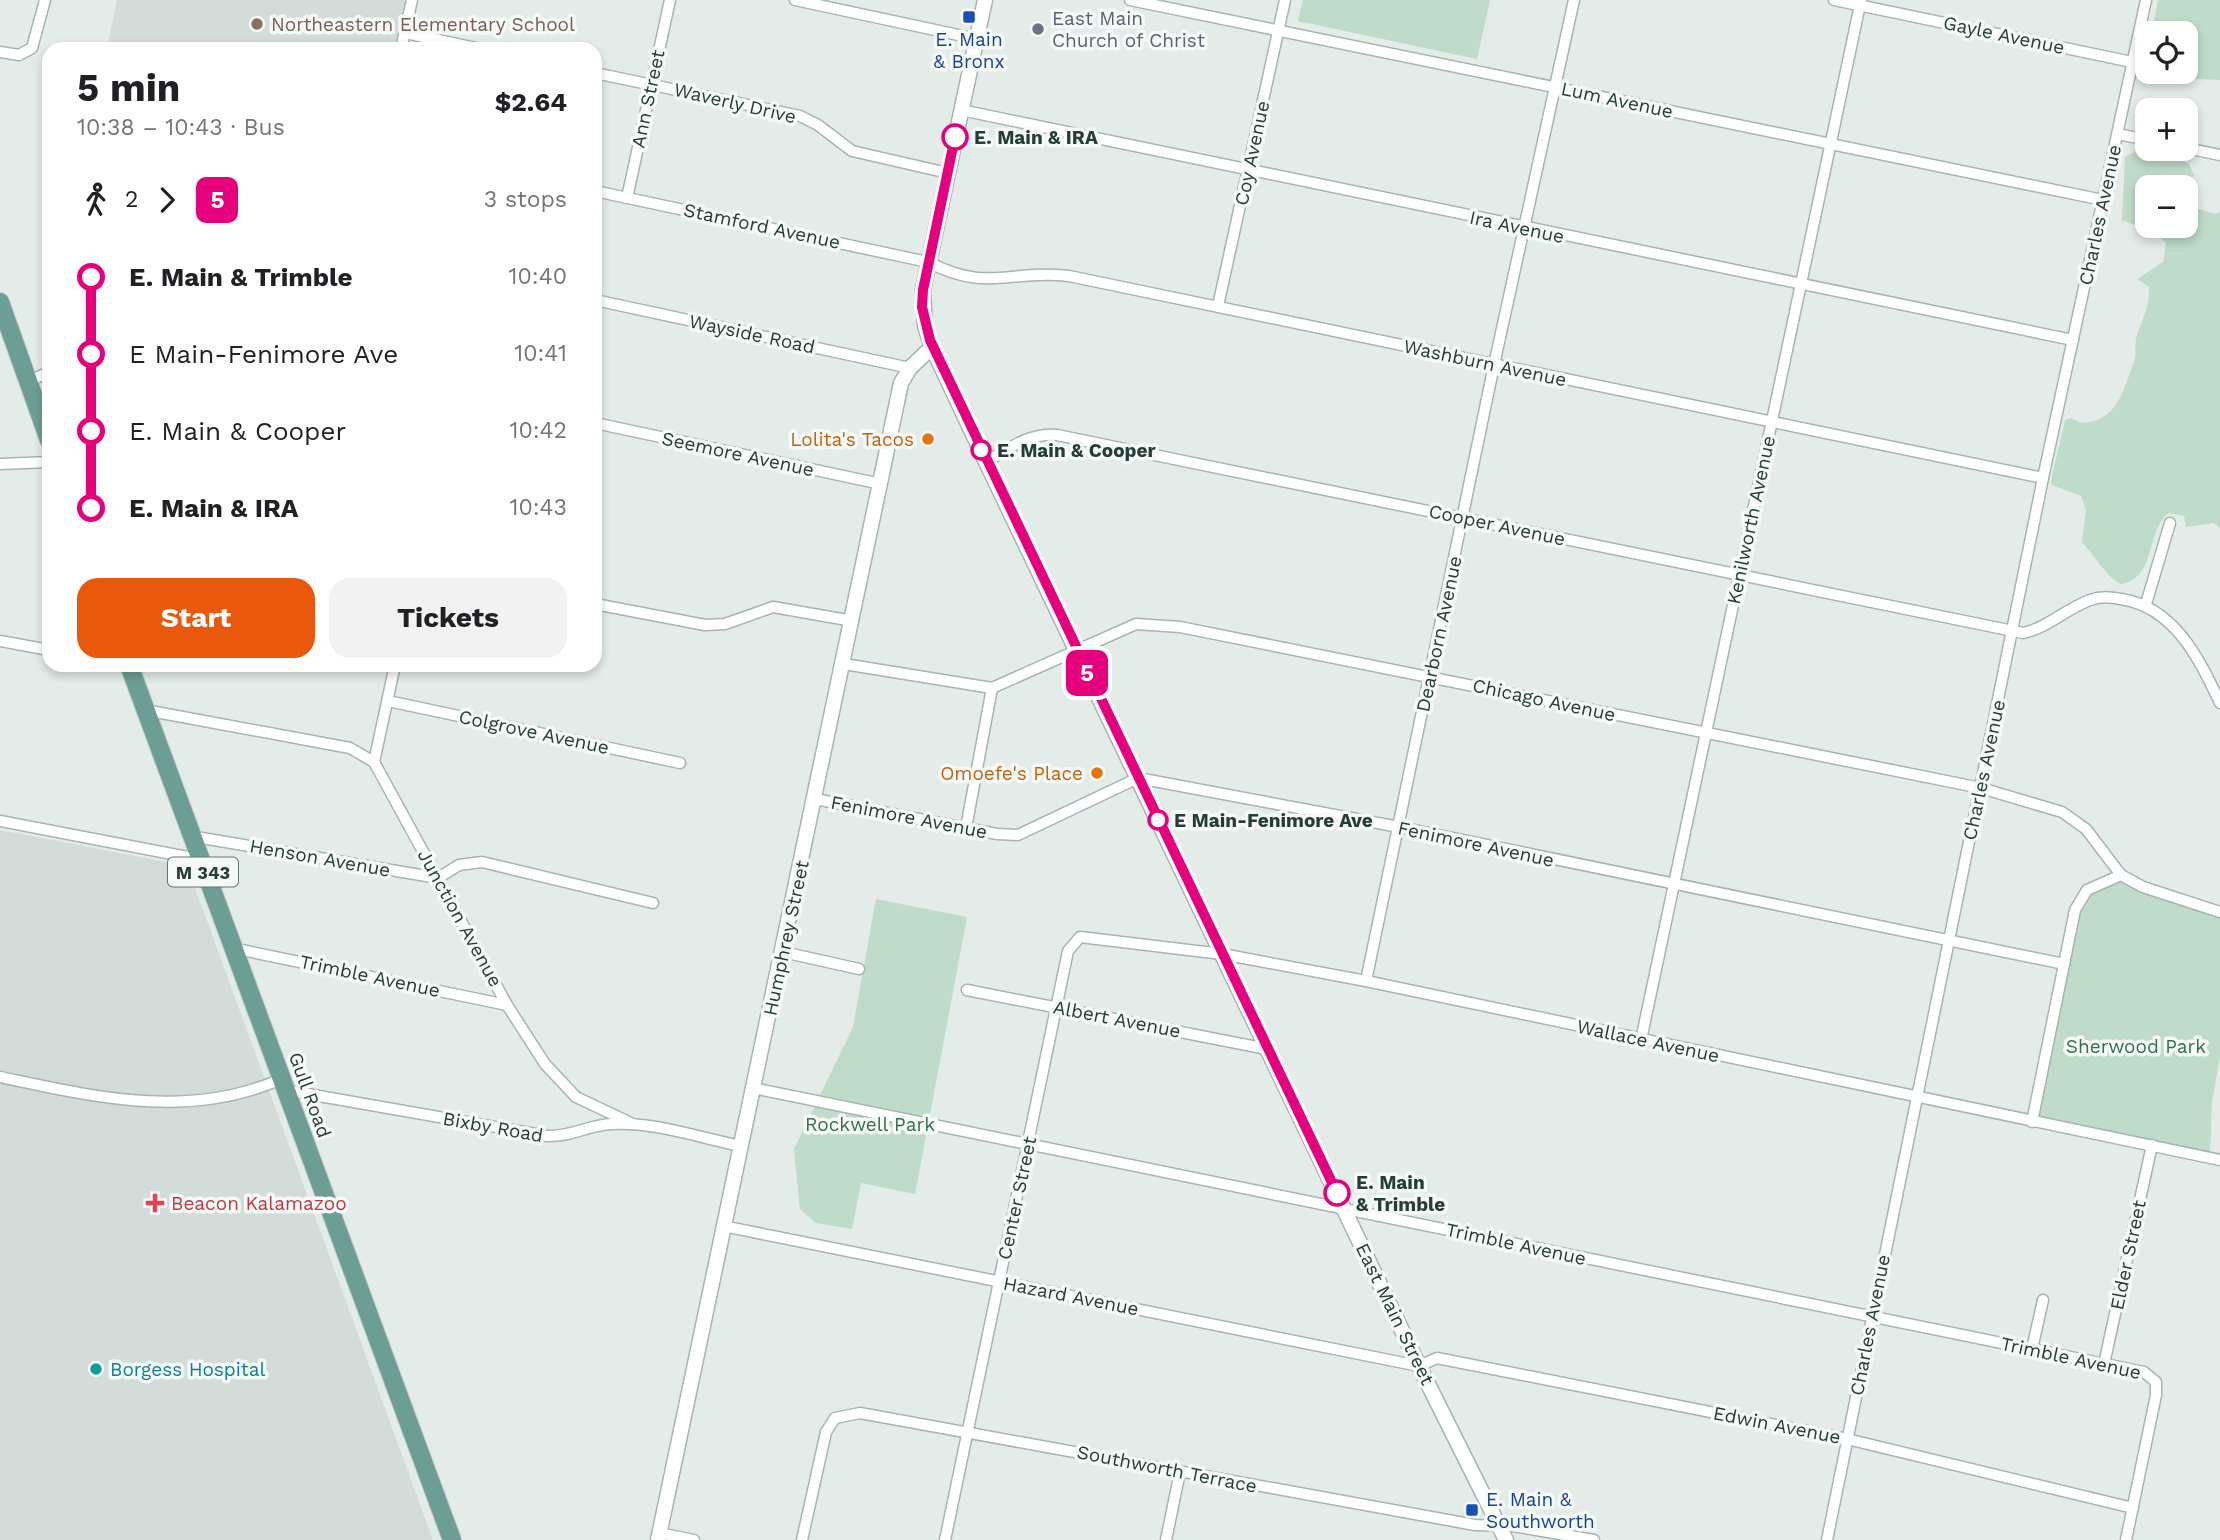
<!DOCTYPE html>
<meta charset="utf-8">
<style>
body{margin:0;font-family:"Work Sans",sans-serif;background:#f2f2f2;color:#202124;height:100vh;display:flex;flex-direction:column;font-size:26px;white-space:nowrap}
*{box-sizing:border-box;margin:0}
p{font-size:23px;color:#757577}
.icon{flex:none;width:38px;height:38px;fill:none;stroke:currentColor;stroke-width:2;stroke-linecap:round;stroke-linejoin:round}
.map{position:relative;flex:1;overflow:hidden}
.panel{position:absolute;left:42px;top:42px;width:560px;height:630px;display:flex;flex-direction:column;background:#fff;border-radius:21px;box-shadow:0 4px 10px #0003}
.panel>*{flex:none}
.badge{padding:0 14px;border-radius:10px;font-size:24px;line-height:46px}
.tools{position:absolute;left:2135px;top:21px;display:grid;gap:14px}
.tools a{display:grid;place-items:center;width:63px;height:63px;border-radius:14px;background:#fff;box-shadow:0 4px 10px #0003;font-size:35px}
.map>.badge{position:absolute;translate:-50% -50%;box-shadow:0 0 0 4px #fff}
.legs{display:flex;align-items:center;gap:10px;height:77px;padding:0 35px;font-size:23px}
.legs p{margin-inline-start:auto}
.overview{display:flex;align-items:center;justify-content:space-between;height:119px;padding:0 35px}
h1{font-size:38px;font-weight:700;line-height:52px}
.primary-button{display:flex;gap:14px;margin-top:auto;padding:14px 35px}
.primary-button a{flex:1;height:80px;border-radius:21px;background:#ea580c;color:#fff;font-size:28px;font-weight:700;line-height:80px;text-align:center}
.primary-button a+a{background:#f2f2f2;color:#202124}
ul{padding:0 35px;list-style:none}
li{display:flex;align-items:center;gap:24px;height:77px;font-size:26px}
li i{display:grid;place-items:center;width:10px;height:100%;margin:0 9px;background:currentColor}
li i::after{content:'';width:18px;height:18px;margin:-9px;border:5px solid;border-radius:50%;background:#fff}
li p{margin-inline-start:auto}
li:first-child i{background:linear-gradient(#0000 50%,currentColor 0)}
li:last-child i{background:linear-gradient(currentColor 50%,#0000 0)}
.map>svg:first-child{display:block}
</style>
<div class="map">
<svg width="2220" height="1540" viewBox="0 0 2220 1540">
<rect width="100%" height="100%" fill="#e4ecea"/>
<g fill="#d3dcd9">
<path d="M117 0H408L397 49H107Z"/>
<path d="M0 830 187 866 433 1540H0Z"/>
</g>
<g fill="#bfdbc9">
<path d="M1303 0H1490L1477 59 1298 21Z"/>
<path d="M2158 0H2220V80L2161 77 2147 73V56V72H2186V33H2152Z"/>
<path d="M2136 151 2179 158 2189 164 2194 175 2186 191V187H2147V226H2186V208L2190 214 2199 209 2216 214 2220 211V528L2214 523 2186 527 2184 516 2169 513C2144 532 2158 577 2121 584 2105 577 2096 555 2082 543L2086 510 2081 496 2052 485 2051 481 2065 420 2071 418 2081 423C2117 422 2123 391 2134 362 2137 354 2134 344 2137 335 2143 318 2150 305 2149 287L2137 279 2163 262 2166 243 2156 233 2122 220 2125 157Z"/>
<path d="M2122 877 2220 915V1057L2212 1101 2210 1156 2036 1119 2076 915 2084 896Z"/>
<path d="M876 899 967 917 915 1194 861 1183 852 1229 816 1223 800 1209 794 1149 853 1027Z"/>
</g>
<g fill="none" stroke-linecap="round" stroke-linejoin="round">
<g stroke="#a7b4b1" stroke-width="13">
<g id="minor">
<path d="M795 0 977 39"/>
<path d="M1130 0 2103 200"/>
<path d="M1834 0 2132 62"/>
<path d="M405 33 481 49"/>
<path d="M401 49 412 0"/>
<path d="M0 52 19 55 32 48 45 0"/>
<path d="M595 73 800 116 818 125 852 151 948 173"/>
<path d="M961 110 2073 340"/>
<path d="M2118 134 2147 140"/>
<path d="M2186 148 2220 155"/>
<path d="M595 191 928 262C988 293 1009 269 1069 276L2043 478"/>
<path d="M627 198 670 0"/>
<path d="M595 300 910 368"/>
<path d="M1218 306 1285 0"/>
<path d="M27 382 49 372"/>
<path d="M595 423 881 484"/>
<path d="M986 462C1010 448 1028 433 1057 435L2023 633C2047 628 2066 609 2090 600 2101 596 2110 597 2121 599 2174 607 2199 658 2220 703"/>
<path d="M0 464 49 462"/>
<path d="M595 604 705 625 725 624 773 607 853 621"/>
<path d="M2146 604 2170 523"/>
<path d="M0 641 49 650"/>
<path d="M844 664 992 688 1136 624 1180 627 1981 788 2062 812 2086 829 2121 875 2143 887 2220 912"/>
<path d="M395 665 374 762 507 1005 545 1064 576 1097 633 1124"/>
<path d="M388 701 680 763"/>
<path d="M145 710 350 748 374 762"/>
<path d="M815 799 997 834 1018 835 1138 778 1399 827 2064 964"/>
<path d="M0 821 198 859"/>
<path d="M966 828 992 688"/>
<path d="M190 836 438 878 459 865 482 862 653 903"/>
<path d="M232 948 507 1005"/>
<path d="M783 952 859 969"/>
<path d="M1366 981 1494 365 1574 0"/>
<path d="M967 990 1267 1049"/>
<path d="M1641 1040 1861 0"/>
<path d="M0 1077C95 1097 189 1120 281 1079"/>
<path d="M753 1088 2144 1372 2156 1382V1395L2126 1540"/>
<path d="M285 1090 547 1136C571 1137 589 1125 611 1124 653 1121 700 1138 741 1146"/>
<path d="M2032 1122 2075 910 2087 890 2121 875"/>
<path d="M723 1226 1419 1366 1437 1358 1847 1439 2133 1508"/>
<path d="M2032 1349 2043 1300"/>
<path d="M2104 1364 2152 1145"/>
<path d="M659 1533 694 1540"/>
<path d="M802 1540 826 1432 835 1418 860 1413 1475 1525 1513 1526 1594 1540"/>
<path d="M945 1540 1068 951 1080 937 1222 954 1366 981 2220 1160"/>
<path d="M1166 1540 1180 1472"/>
<path d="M1827 1540 2043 478 2146 0"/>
</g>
</g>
<g stroke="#a7b4b1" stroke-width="17">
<g id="tertiary">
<path d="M985 0 923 290 925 326 932 347 986 462 1419 1366 1506 1540"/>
<path d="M658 1540 901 383 910 368 932 347"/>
</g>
</g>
<g stroke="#c2c9c7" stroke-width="20">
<g id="primary">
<path d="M0 302 49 440"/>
<path d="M129 665 452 1540"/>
</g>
</g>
<use href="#minor" stroke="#fff" stroke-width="10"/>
<use href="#tertiary" stroke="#fff" stroke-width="14"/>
<use href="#primary" stroke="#6d9e95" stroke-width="18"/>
</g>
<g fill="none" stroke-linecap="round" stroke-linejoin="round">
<g stroke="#fff" stroke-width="16">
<path id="line-1" d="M955 137 923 290 922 307 930 340 1337 1193"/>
</g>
<use href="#line-1" stroke="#e6007e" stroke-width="10"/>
</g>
<g fill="#1a4fb4" stroke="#f5f9f7" stroke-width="2.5">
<rect x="962" y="10" width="14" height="14" rx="3.5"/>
<rect x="1465" y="1503" width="14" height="14" rx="3.5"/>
</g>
<circle fill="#8d6e63" stroke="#f5f9f7" stroke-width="2.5" cx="257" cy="24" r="7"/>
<circle fill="#6b7280" stroke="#f5f9f7" stroke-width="2.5" cx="1038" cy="29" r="7"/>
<g fill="#fff" stroke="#e6007e" stroke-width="3.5">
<circle cx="955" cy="137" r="12"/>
<circle cx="981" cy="450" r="9"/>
<circle cx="1158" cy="820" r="9"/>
<circle cx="1337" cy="1193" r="12"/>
</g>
<g fill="#e8710a" stroke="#f5f9f7" stroke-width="2.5">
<circle cx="928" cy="439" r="7"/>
<circle cx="1097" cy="773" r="7"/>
</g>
<path fill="#e0444e" stroke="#f5f9f7" stroke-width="2.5" d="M151.5 1192.5h7v7h7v7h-7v7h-7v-7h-7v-7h7z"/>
<circle fill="#0f9aa8" stroke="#f5f9f7" stroke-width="2.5" cx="96" cy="1369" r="7"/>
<g text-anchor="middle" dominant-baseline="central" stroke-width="7" stroke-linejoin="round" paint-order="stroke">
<rect fill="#f5f9f7" stroke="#637571" stroke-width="2" x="168" y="857.5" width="70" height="29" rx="5"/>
<g font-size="18" font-weight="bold" fill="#253d38">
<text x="203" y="872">M 343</text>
</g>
<g font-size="19" fill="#5b616d" stroke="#f5f9f7" text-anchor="start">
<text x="1052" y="18">East Main<tspan x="1052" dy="22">Church of Christ</tspan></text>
</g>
<g font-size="19" fill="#785e54" stroke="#f5f9f7" text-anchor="start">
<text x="271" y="24">Northeastern Elementary School</text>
</g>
<g font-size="19" fill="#253d38" stroke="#f5f9f7">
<text transform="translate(2004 35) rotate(12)">Gayle Avenue</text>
<text transform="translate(648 99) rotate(-78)">Ann Street</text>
<text transform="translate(1617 100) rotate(12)">Lum Avenue</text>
<text transform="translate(735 103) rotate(13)">Waverly Drive</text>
<text transform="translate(1252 153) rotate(-78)">Coy Avenue</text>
<text transform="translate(2100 215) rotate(-78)">Charles Avenue</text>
<text transform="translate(762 226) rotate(12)">Stamford Avenue</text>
<text transform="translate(1517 227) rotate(12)">Ira Avenue</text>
<text transform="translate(752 334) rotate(12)">Wayside Road</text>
<text transform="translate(1485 363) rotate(12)">Washburn Avenue</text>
<text transform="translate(738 454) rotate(12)">Seemore Avenue</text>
<text transform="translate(1751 520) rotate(-78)">Kenilworth Avenue</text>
<text transform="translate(1497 525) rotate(12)">Cooper Avenue</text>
<text transform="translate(1439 634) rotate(-78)">Dearborn Avenue</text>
<text transform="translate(1544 700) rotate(12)">Chicago Avenue</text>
<text transform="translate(534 732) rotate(12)">Colgrove Avenue</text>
<text transform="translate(1984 770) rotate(-78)">Charles Avenue</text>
<text transform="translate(909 817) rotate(11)">Fenimore Avenue</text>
<text transform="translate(1476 844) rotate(12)">Fenimore Avenue</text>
<text transform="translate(320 858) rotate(10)">Henson Avenue</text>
<text transform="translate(460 918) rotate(61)">Junction Avenue</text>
<text transform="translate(786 938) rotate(-78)">Humphrey Street</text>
<text transform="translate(370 976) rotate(12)">Trimble Avenue</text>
<text transform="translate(1117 1019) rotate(11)">Albert Avenue</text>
<text transform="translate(1648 1041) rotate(12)">Wallace Avenue</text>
<text transform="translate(310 1095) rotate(70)">Gull Road</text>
<text transform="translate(493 1127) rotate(10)">Bixby Road</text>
<text transform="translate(1017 1198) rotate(-78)">Center Street</text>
<text transform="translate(1516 1244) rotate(12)">Trimble Avenue</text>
<text transform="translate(2128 1255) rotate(-78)">Elder Street</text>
<text transform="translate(1071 1296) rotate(11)">Hazard Avenue</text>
<text transform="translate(1395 1314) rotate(64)">East Main Street</text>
<text transform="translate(1870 1325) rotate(-79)">Charles Avenue</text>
<text transform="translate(2071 1358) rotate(12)">Trimble Avenue</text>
<text transform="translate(1777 1425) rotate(11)">Edwin Avenue</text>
<text transform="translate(1167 1469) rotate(11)">Southworth Terrace</text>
</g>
<g font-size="19" fill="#164399" stroke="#f5f9f7">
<text x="969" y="39">E. Main<tspan x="969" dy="22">&amp; Bronx</tspan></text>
<text x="1486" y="1499" text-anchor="start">E. Main &amp;<tspan x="1486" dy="22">Southworth</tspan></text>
</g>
<g font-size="19" font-weight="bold" fill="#253d38" stroke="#f5f9f7" text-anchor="start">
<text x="974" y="137">E. Main &amp; IRA</text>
<text x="997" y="450">E. Main &amp; Cooper</text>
<text x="1174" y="820">E Main-Fenimore Ave</text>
<text x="1356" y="1182">E. Main<tspan x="1356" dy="22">&amp; Trimble</tspan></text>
</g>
<g font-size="19" fill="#c56008" stroke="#f5f9f7" text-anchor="end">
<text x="914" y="439">Lolita's Tacos</text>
<text x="1083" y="773">Omoefe's Place</text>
</g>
<g font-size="19" fill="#337050" stroke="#f5f9f7">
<text x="2136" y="1046">Sherwood Park</text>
<text x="870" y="1124">Rockwell Park</text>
</g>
<g font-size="19" fill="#be3a42" stroke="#f5f9f7" text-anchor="start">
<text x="171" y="1203">Beacon Kalamazoo</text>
</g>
<g font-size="19" fill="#0d838f" stroke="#f5f9f7" text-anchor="start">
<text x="110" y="1369">Borgess Hospital</text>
</g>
</g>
</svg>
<div class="tools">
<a><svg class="icon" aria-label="locate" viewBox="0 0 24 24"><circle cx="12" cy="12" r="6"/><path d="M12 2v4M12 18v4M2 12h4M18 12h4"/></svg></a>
<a>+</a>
<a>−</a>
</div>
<b class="badge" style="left:1087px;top:673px;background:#e6007e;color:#fff">5</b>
<section class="panel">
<div class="overview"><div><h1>5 min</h1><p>10:38 – 10:43 · Bus</p></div><b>$2.64</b></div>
<div class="legs"><svg class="icon" aria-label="walk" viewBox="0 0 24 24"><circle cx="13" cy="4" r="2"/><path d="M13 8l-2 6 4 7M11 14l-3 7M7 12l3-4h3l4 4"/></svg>2<svg class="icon" aria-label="forward" viewBox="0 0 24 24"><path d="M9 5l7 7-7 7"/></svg><b class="badge" style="background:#e6007e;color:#fff">5</b><p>3 stops</p></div>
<ul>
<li><i style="color:#e6007e"></i><b>E. Main &amp; Trimble</b><p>10:40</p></li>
<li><i style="color:#e6007e"></i><span>E Main-Fenimore Ave</span><p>10:41</p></li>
<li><i style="color:#e6007e"></i><span>E. Main &amp; Cooper</span><p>10:42</p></li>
<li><i style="color:#e6007e"></i><b>E. Main &amp; IRA</b><p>10:43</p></li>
</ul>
<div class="primary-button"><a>Start</a><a>Tickets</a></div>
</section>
</div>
